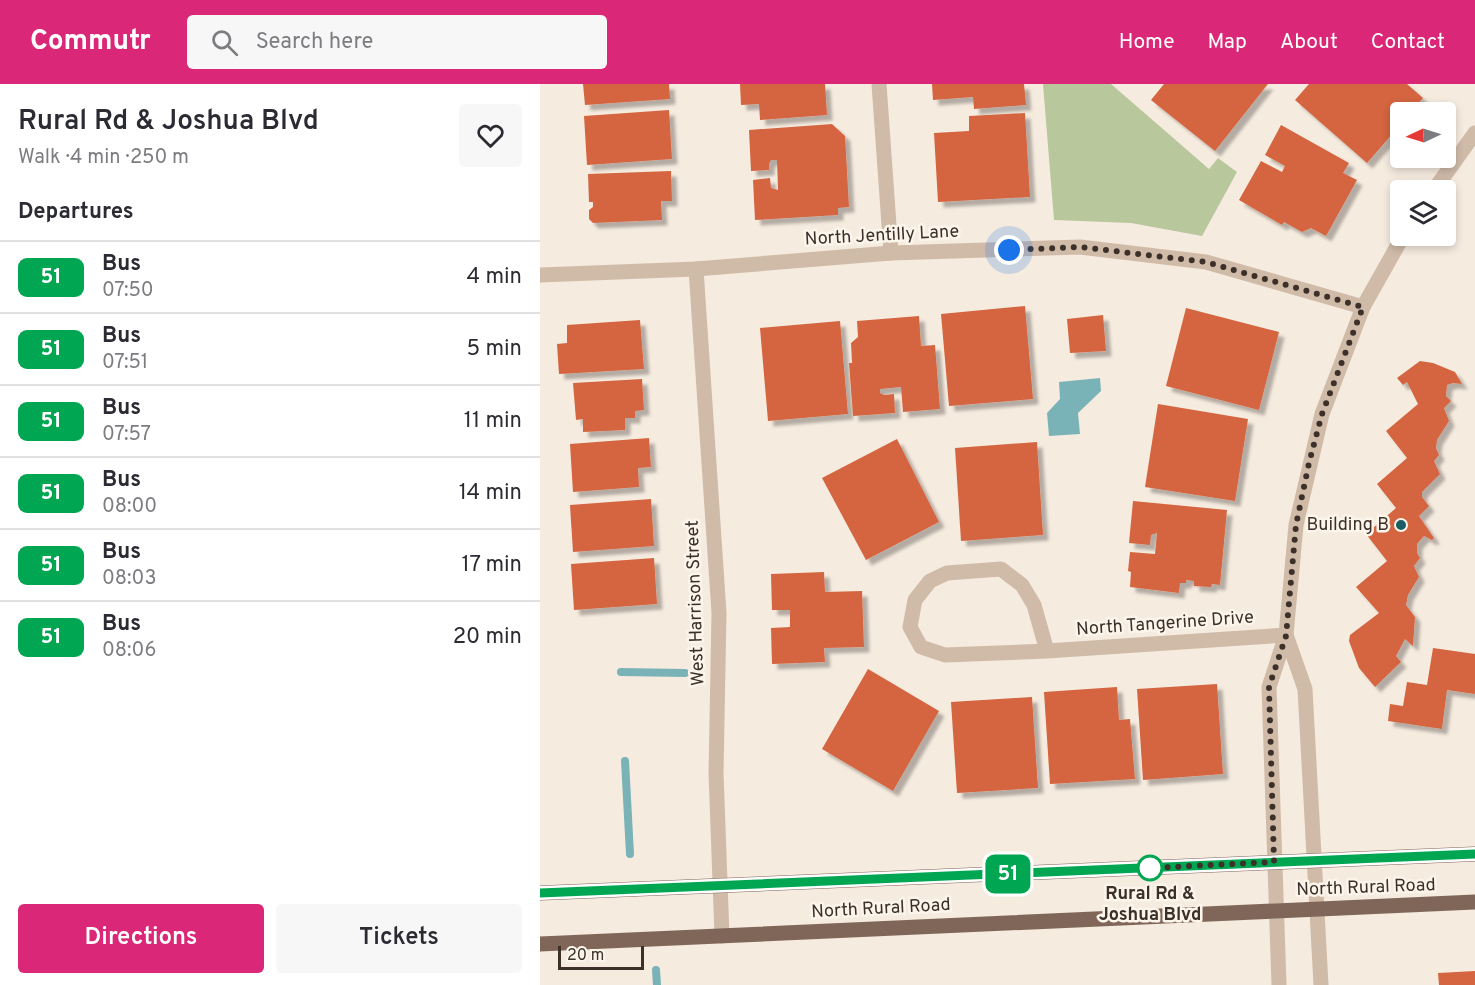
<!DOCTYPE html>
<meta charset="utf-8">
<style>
body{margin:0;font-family:Overpass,sans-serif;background:#f7f7f7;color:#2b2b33;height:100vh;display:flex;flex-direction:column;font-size:22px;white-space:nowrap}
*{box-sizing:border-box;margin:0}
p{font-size:20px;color:#7c7c81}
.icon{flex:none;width:33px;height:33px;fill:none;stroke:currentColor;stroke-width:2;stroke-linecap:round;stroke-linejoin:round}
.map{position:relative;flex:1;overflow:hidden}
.sheet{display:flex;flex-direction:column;background:#fff;width:540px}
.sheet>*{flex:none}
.badge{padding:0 12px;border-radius:9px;font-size:21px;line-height:39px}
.needle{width:39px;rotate:266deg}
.tools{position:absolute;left:850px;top:18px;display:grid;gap:12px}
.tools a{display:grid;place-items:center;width:66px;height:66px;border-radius:6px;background:#fff;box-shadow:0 3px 9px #0003;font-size:30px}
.scale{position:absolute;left:18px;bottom:15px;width:86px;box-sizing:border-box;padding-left:6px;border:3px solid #3c3029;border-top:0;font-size:16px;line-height:21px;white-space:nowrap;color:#3c3029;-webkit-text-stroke:4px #fcf5ec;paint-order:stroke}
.you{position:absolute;width:30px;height:30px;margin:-15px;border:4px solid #fff;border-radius:50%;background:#1a73e8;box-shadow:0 0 0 9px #1a73e833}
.map>.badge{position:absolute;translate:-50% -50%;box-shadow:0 0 0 3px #fff}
h2{padding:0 18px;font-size:22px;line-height:54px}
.round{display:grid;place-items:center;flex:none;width:63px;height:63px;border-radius:6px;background:#f7f7f7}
.overview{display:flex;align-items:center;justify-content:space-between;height:102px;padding:0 18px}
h1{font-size:28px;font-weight:600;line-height:45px}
.button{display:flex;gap:12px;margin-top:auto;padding:12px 18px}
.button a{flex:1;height:69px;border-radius:6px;background:#db2777;color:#fff;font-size:24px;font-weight:600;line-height:69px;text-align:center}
.button a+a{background:#f7f7f7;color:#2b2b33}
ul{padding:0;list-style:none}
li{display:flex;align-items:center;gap:18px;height:72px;padding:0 18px;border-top:2px solid #e1e1e2}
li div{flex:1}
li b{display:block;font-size:22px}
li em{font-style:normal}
li .badge{min-width:66px;font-weight:700;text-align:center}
header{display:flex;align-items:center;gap:36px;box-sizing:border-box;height:84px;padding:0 30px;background:#db2777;color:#fff}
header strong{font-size:28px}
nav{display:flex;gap:33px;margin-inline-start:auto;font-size:21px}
.search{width:420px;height:54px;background:#f7f7f7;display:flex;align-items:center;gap:15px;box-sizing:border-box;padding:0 21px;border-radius:6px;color:#7c7c81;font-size:22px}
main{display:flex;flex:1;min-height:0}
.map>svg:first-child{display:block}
</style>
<header>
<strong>Commutr</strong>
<div class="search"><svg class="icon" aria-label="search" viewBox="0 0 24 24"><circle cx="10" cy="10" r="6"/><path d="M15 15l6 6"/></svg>Search here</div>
<nav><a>Home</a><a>Map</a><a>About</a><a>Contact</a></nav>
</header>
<main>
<section class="sheet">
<div class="overview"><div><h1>Rural Rd &amp; Joshua Blvd</h1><p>Walk · 4 min · 250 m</p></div><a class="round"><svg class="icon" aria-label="heart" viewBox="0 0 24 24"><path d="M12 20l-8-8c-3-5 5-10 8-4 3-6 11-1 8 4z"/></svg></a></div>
<h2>Departures</h2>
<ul>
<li><span class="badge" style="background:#00a651;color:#fff">51</span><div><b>Bus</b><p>07:50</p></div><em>4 min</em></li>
<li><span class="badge" style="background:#00a651;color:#fff">51</span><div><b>Bus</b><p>07:51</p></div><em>5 min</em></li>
<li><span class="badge" style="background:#00a651;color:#fff">51</span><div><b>Bus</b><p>07:57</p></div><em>11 min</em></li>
<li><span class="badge" style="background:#00a651;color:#fff">51</span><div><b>Bus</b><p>08:00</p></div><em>14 min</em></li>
<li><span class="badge" style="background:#00a651;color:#fff">51</span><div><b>Bus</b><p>08:03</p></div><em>17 min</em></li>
<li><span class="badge" style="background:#00a651;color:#fff">51</span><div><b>Bus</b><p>08:06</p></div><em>20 min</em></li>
</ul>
<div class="button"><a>Directions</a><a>Tickets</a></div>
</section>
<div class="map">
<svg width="935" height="901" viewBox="0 0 935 901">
<defs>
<filter id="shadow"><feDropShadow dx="5.5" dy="5.5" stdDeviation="1.5" flood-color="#0004"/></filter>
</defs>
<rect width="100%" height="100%" fill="#f6ebdf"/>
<path fill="#b8c79c" d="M503 0H571L669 85 678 74 697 88 662 152 591 139 514 136Z"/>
<path fill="#7ab3b7" d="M560 294 561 307 538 329 540 350 509 352 507 329 520 315 519 298Z"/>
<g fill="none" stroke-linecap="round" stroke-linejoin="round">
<g stroke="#7ab3b7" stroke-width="8">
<path d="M81 588 145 589"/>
<path d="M85 677 90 770"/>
<path d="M116 886 117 901"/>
</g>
</g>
<g fill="#d4653f" filter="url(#shadow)">
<path d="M43 0H129L130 15 45 21Z"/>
<path d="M200 0H285L287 31 220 36 219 20 201 21Z"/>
<path d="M392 0H484L486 21 434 25 433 13 393 16Z"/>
<path d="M624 0H728L675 67 611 16Z"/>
<path d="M769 0H867L883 14 871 28H861V40L827 79 755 16Z"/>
<path d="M129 26 132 75 47 81 44 32Z"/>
<path d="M485 29 490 113 398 118 394 49 429 47V32Z"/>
<path d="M292 40 305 52 309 123 298 124V131L215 136 213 96 230 94 231 104 238 106 237 76H231L229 80V86L211 87 209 46Z"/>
<path d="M741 41 809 79 803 89 817 96 786 152 771 144 762 148 744 138 742 141 699 116 721 77 742 88 745 82 725 71Z"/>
<path d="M131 87 132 117H121L122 136 53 139 49 135V126L53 123V118H49L48 90Z"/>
<path d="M485 222 493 315 409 322 401 230Z"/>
<path d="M646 224 739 248 719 326 626 302Z"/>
<path d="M563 231 566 267 530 269 527 235Z"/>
<path d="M379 232 381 262 395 261 400 325 363 328 361 303 340 305V309L344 311 354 310 355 329 313 332 309 279H312L311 259 318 253 317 237Z"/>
<path d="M100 236 104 285 19 290 17 260 27 259V241Z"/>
<path d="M300 237 308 330 228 337 220 244Z"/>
<path d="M880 277 893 279 915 288 922 300 913 299 907 301 906 312 911 317 904 324 909 337 897 356 896 364 899 371 894 377 900 390 882 408V413L889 422 879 432 894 454 892 456 884 452 877 460V469L880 474 874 482 879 493 868 511 866 521 875 533 873 562 865 555 856 572 861 578 835 603 819 584 809 557 810 551 839 529 816 503 847 477 826 450 856 424 837 400 867 374 846 347 878 320 867 298 863 301 857 294Z"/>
<path d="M102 295 104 326 95 327V334H85V346L43 348V335L36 336 33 299Z"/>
<path d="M618 320 708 335 695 417 605 403Z"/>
<path d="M109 354 111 383 98 384 99 403 33 408 30 360Z"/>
<path d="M357 355 399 438 326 476 282 394Z"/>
<path d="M497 358 503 451 421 457 415 364Z"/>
<path d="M111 415 114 462 33 468 30 421Z"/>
<path d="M593 417 687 426 680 501 672 500 671 503 654 502V497L646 496V499H640L639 509 590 503 591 488 588 487 590 468 615 470 617 449 611 451 610 461 589 459Z"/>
<path d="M114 474 117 520 34 526 31 480Z"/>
<path d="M284 488 285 508 322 507 324 563 284 564 285 578 232 580 231 544 250 543V526H232L231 490Z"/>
<path d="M893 564 935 570V610L907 606 902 645 848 637 850 620 863 622 867 598 887 601Z"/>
<path d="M328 585 399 627 353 707 282 665Z"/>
<path d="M677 600 683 690 603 696 597 605Z"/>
<path d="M577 603 579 636 590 635 595 695 510 700 504 608Z"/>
<path d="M492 613 498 704 417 709 411 618Z"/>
<path d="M935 887V901H899L898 889Z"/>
</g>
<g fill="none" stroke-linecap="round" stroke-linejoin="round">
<g stroke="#d0bba9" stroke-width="15">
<path d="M339 0 351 169"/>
<path d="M894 106 935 49"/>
<path d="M156 185 179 529 176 689 182 852"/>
<path d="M0 191 156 185 351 169 540 163 666 178 823 223"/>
<path d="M746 551 765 605 781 901"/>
<path d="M507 567 494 521 482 501 461 485 407 489 390 497 375 516 370 543 381 563 405 571 507 567 746 551"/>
<path d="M739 901 729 603 746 551 756 441 782 330 823 223 863 152"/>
</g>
<g stroke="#806659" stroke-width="15">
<path d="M0 809 935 770"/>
<path d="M0 860 935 818"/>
</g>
</g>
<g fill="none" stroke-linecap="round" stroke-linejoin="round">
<g stroke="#fff" stroke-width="14">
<path id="line" d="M0 809 935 770"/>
</g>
<use href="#line" stroke="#00a651" stroke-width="9"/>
<path stroke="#3c3029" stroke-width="6" stroke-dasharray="0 10.8" d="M469 166 540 163 666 178 823 223 782 330 769 379 756 441 746 552 729 603 734 778 610 784"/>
</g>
<circle fill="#195e64" stroke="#fcf5ec" stroke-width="2" cx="861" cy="441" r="6"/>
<circle fill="#fff" stroke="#00a651" stroke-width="3" cx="610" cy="784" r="12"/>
<g text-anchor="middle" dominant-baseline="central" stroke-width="5" stroke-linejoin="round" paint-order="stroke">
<g font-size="18" fill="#3c3029" stroke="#fcf5ec">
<text transform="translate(342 152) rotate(-3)">North Jentilly Lane</text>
<text transform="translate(156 519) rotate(-92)">West Harrison Street</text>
<text transform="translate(625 540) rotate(-4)">North Tangerine Drive</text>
<text transform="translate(826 804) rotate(-2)">North Rural Road</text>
<text transform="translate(341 825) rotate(-3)">North Rural Road</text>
</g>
<g font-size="18" fill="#3c3029" stroke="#fcf5ec" text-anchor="end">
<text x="849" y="441">Building B</text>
</g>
<g font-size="18" font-weight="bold" fill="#3c3029" stroke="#fcf5ec">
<text x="610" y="810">Rural Rd &amp;<tspan x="610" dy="21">Joshua Blvd</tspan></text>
</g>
</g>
</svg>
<div class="tools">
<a><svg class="needle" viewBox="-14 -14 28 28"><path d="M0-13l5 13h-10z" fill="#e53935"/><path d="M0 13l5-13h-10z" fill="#7c7c81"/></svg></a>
<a><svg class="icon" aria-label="layers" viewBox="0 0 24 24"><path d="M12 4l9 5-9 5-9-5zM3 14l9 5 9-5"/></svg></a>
</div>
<div class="scale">20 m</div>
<div class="you" style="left:469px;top:166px"></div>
<b class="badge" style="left:468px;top:790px;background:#00a651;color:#fff">51</b>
</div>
</main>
